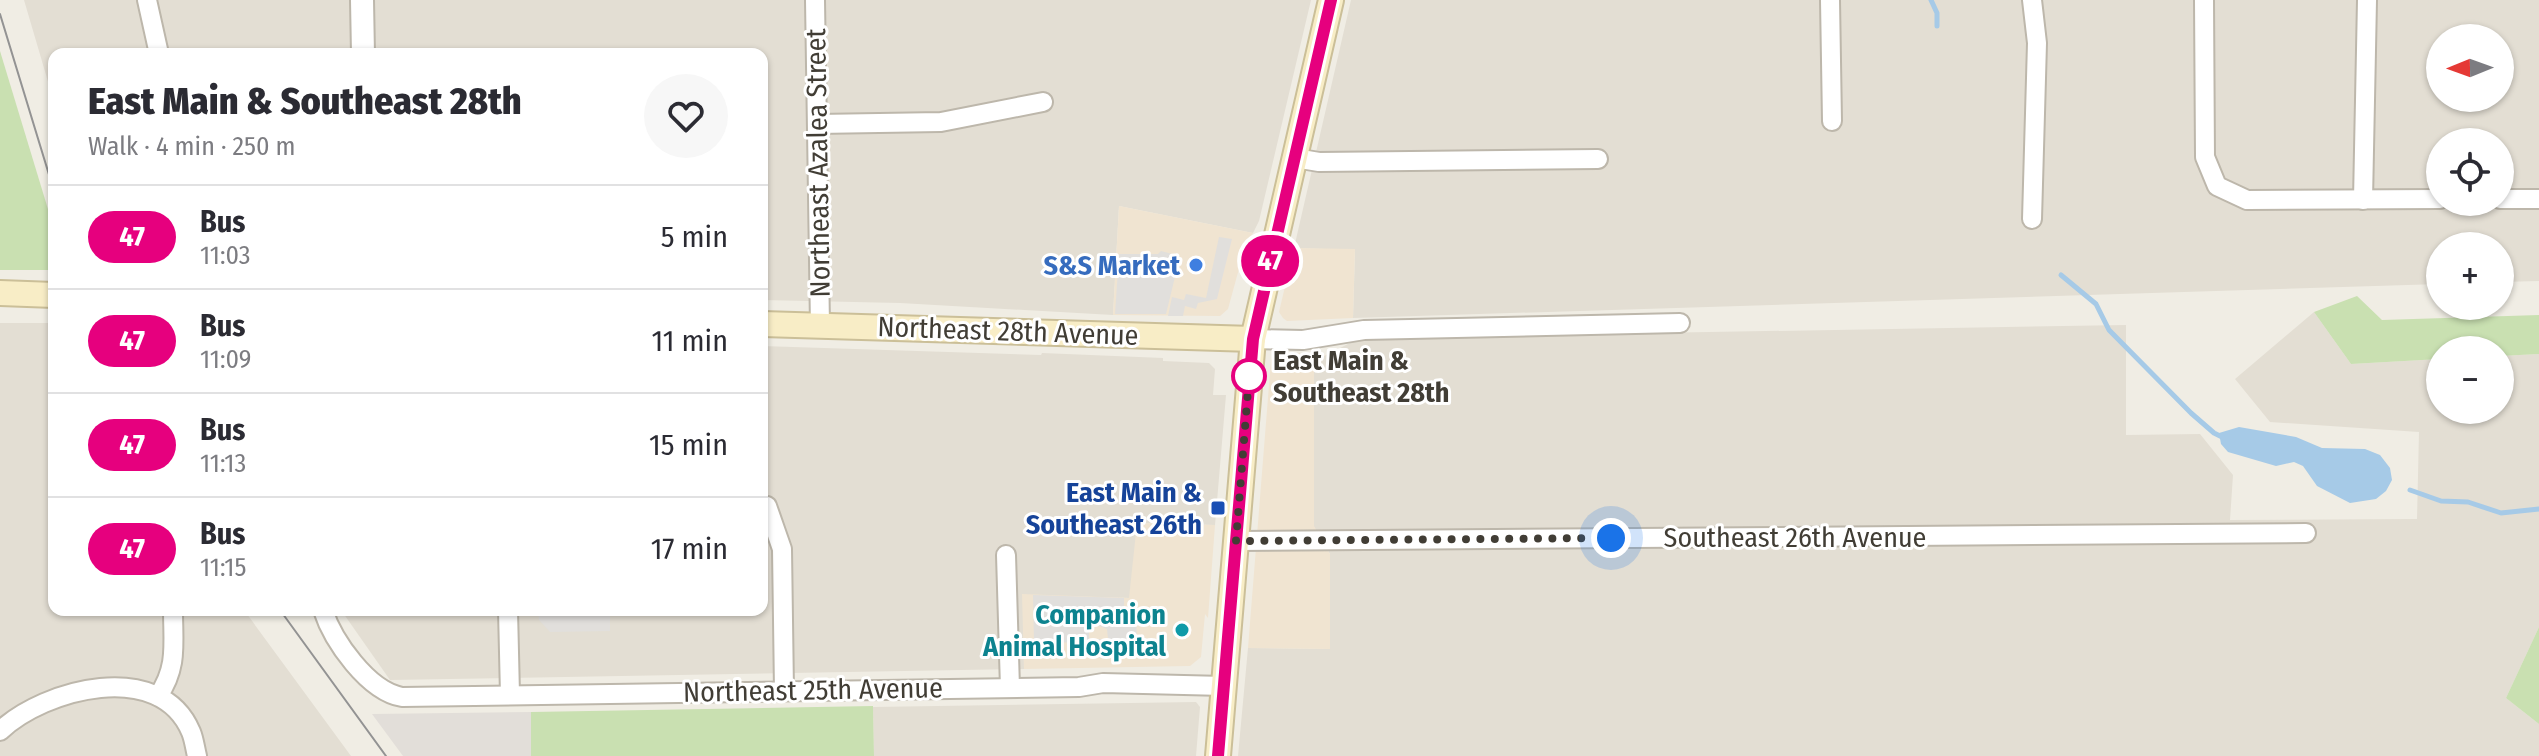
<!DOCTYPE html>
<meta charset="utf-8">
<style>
body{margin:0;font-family:"Fira Sans Condensed",sans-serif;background:#f7f7f7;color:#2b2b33;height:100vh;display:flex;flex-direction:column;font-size:30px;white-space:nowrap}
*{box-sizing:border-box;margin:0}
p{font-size:26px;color:#7c7c81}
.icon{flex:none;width:44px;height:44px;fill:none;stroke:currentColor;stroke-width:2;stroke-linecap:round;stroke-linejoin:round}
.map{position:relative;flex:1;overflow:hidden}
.sheet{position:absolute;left:48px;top:48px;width:720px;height:568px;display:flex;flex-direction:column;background:#fff;border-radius:16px;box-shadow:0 2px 6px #0004}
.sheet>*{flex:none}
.badge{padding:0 16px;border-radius:26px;font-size:28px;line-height:52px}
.needle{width:52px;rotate:269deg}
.tools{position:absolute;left:2426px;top:24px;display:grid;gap:16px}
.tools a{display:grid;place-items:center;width:88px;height:88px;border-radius:50%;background:#fff;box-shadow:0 2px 6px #0004;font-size:40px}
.you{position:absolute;width:40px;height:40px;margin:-20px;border:6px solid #fff;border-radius:50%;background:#1a73e8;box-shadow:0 0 0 12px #1a73e833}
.map>.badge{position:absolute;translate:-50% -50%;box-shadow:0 0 0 4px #fff}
.round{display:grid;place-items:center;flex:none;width:84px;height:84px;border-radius:42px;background:#f7f7f7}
.summary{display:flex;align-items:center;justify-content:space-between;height:136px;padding:0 40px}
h1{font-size:38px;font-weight:800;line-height:60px}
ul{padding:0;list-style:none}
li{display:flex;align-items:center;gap:24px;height:104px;padding:0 40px;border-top:2px solid #e1e1e2}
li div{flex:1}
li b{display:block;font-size:30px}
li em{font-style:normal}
li .badge{min-width:88px;font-weight:700;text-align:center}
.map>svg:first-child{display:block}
</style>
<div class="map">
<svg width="2539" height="756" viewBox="0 0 2539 756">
<rect width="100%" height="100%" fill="#f0ede4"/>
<g fill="#e3ded3" fill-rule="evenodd">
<path d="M24 0H1311L1259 221 1253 233 1119 206 1113 315 900 303 762 300V54H54V102Z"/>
<path d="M1351 0H2539V281L2500 282V246H2440V284L1353 318 1355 250 1294 248ZM2440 38H2500V98H2440ZM2440 142H2500V202H2440Z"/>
<path d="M2314 312 2351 364 2440 359V410H2500V356L2539 354V627L2506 698 2539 724V756H1238L1248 648 1330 649V554L1314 527V361L1360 338 2126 325V435L2200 434 2233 475 2230 520 2417 519 2419 432 2270 422 2235 379Z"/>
<path d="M0 323H54V610H244L351 756H0Z"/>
<path d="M762 346 1041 355 1042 353 1163 358V361L1209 363 1215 369 1213 395H1226L1215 525 1138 523 1130 598 1023 595 1024 669 390 680 341 610H762Z"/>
<path d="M1196 702 1200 707 1196 756H874L873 707Z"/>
</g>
<g fill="#f0e4d1">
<path d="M1119 206 1253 233 1246 243 1228 309 1220 316 1113 315Z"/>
<path d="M1294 248 1355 249 1353 318 1287 321 1283 318 1279 312Z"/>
<path d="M1281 352 1326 355 1314 362V526L1330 554V649L1248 648 1271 360 1276 354Z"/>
<path d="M1137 523 1215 525 1208 618 1205 614 1201 657 1190 666 1024 669 1022 594 1129 598Z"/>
</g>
<path fill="#e2ded9" d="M531 712V756H403L372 714Z"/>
<g fill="#c9e0b1">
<path d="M0 51 54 229V270H0Z"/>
<path d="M2357 296 2382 320 2539 315V354L2500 356V350H2440V359L2351 364 2314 312Z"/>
<path d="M2539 627V724L2506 698Z"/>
<path d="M873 706 874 756H531V712Z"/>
</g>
<g fill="#e1dfdc">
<path d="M1219 237 1232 239 1217 299 1198 303 1196 309 1185 306 1183 316H1168L1172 297 1184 300 1186 294 1206 298Z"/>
<path d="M1161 251 1180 256 1166 314H1115L1119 254H1158Z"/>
<path d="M1033 595 1124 598V614H1136L1137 646H1123L1107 657 1098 658V639H1108L1107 629 1094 624 1089 626V642L1034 643Z"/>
<path d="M538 610H610V631L550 632 539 620Z"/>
</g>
<path fill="#a6cae7" d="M2239 427 2296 437 2322 448 2365 449 2380 455 2390 468 2392 480 2386 491 2376 499 2350 503 2317 486 2303 466 2294 462 2276 466 2228 452 2221 444 2219 433Z"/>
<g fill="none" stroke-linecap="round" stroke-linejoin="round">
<g stroke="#a6cae7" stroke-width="5">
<path d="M1931 0 1937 13V26"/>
<path d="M2061 275 2096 304 2109 330 2191 413 2214 433 2222 437"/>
<path d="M2410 490 2441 501 2468 502 2501 513 2539 509"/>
</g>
<g stroke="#bdb7ab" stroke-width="22">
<g id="minor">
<path d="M147 0 159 54"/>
<path d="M815 0 820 326"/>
<path d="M1830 0 1832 121"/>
<path d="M2032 0 2037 43 2032 219"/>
<path d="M2204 0 2205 157 2217 186 2247 200 2440 199"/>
<path d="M817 124 941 122 1043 102"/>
<path d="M1295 158 1319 162 1598 159"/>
<path d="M2500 199H2539"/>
<path d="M2363 200 2367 0"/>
<path d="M1253 339 1303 340 1364 330 1680 323"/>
<path d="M767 506 782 549 784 691"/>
<path d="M1236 541 2306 533"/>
<path d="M1006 555 1010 688"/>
<path d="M323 610C333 641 368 691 402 697L1079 687 1103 683 1224 686"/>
<path d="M508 610 510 695"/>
<path d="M158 696C178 667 173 644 173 610"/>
<path d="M0 731C44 689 160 658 191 732 194 739 195 748 197 756"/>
</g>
</g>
<g stroke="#bdb7ab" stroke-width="26">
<path id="tertiary" d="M362 0 363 54"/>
</g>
<g stroke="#cbbf98" stroke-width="28">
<g id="secondary">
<path d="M0 293 54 295"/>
<path d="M762 324 1253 339"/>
<path d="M1218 756 1253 339 1331 0"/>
</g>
</g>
<use href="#minor" stroke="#fff" stroke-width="18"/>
<use href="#tertiary" stroke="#fff" stroke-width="22"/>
<use href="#secondary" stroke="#f8edc6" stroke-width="24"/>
<g stroke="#939393" stroke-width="2">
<path d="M0 14 54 191"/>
<path d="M280 610 386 756"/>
</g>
</g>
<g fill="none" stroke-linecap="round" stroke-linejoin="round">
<g stroke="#fff" stroke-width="18">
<path id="line" d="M1218 756 1253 339 1331 0"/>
</g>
<use href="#line" stroke="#e6007e" stroke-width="12"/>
<path stroke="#413d35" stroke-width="8" stroke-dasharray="0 14.4" d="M1249 376 1250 365 1236 541 1611 538"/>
</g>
<circle fill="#3f7fe0" stroke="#fff" stroke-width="3" cx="1196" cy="265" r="8"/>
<circle fill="#fff" stroke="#e6007e" stroke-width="4" cx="1249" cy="376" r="16"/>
<rect fill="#1a4fb4" stroke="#fff" stroke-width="3" x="1210" y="500" width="16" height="16" rx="4"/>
<circle fill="#0f9aa8" stroke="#fff" stroke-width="3" cx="1182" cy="630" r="8"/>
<g text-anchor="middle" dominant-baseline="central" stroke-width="6" stroke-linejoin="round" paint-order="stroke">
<g font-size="28" fill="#413d35" stroke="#fff">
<text transform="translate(818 163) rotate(-91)">Northeast Azalea Street</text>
<text transform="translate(1008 331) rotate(2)">Northeast 28th Avenue</text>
<text x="1795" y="537">Southeast 26th Avenue</text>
<text transform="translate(813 690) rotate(-1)">Northeast 25th Avenue</text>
</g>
<g font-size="28" font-weight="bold" fill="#366cbe" stroke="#fff" text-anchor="end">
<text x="1180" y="265">S&amp;S Market</text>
</g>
<g font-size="28" font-weight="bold" fill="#413d35" stroke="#fff" text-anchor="start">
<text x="1273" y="360">East Main &amp;<tspan x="1273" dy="32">Southeast 28th</tspan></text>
</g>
<g font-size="28" font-weight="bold" fill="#164399" stroke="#fff" text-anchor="end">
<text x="1202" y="492">East Main &amp;<tspan x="1202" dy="32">Southeast 26th</tspan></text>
</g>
<g font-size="28" font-weight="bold" fill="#0d838f" stroke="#fff" text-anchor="end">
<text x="1166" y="614">Companion<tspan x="1166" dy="32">Animal Hospital</tspan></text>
</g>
</g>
</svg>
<div class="tools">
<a><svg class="needle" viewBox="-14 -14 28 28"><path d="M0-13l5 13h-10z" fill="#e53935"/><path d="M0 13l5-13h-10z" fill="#7c7c81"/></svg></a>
<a><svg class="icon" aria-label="locate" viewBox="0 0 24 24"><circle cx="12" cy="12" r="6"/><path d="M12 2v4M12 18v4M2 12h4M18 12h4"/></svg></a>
<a>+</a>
<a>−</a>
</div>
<div class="you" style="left:1611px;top:538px"></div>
<b class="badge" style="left:1270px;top:261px;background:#e6007e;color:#fff">47</b>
<section class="sheet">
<div class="summary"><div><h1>East Main &amp; Southeast 28th</h1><p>Walk · 4 min · 250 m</p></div><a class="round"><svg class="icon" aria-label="heart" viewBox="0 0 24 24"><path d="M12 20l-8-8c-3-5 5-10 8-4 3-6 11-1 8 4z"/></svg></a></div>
<ul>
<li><span class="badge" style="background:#e6007e;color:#fff">47</span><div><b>Bus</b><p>11:03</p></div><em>5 min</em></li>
<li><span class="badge" style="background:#e6007e;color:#fff">47</span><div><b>Bus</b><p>11:09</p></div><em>11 min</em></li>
<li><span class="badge" style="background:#e6007e;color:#fff">47</span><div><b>Bus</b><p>11:13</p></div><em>15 min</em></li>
<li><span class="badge" style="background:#e6007e;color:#fff">47</span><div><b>Bus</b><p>11:15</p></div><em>17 min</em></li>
</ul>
</section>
</div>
